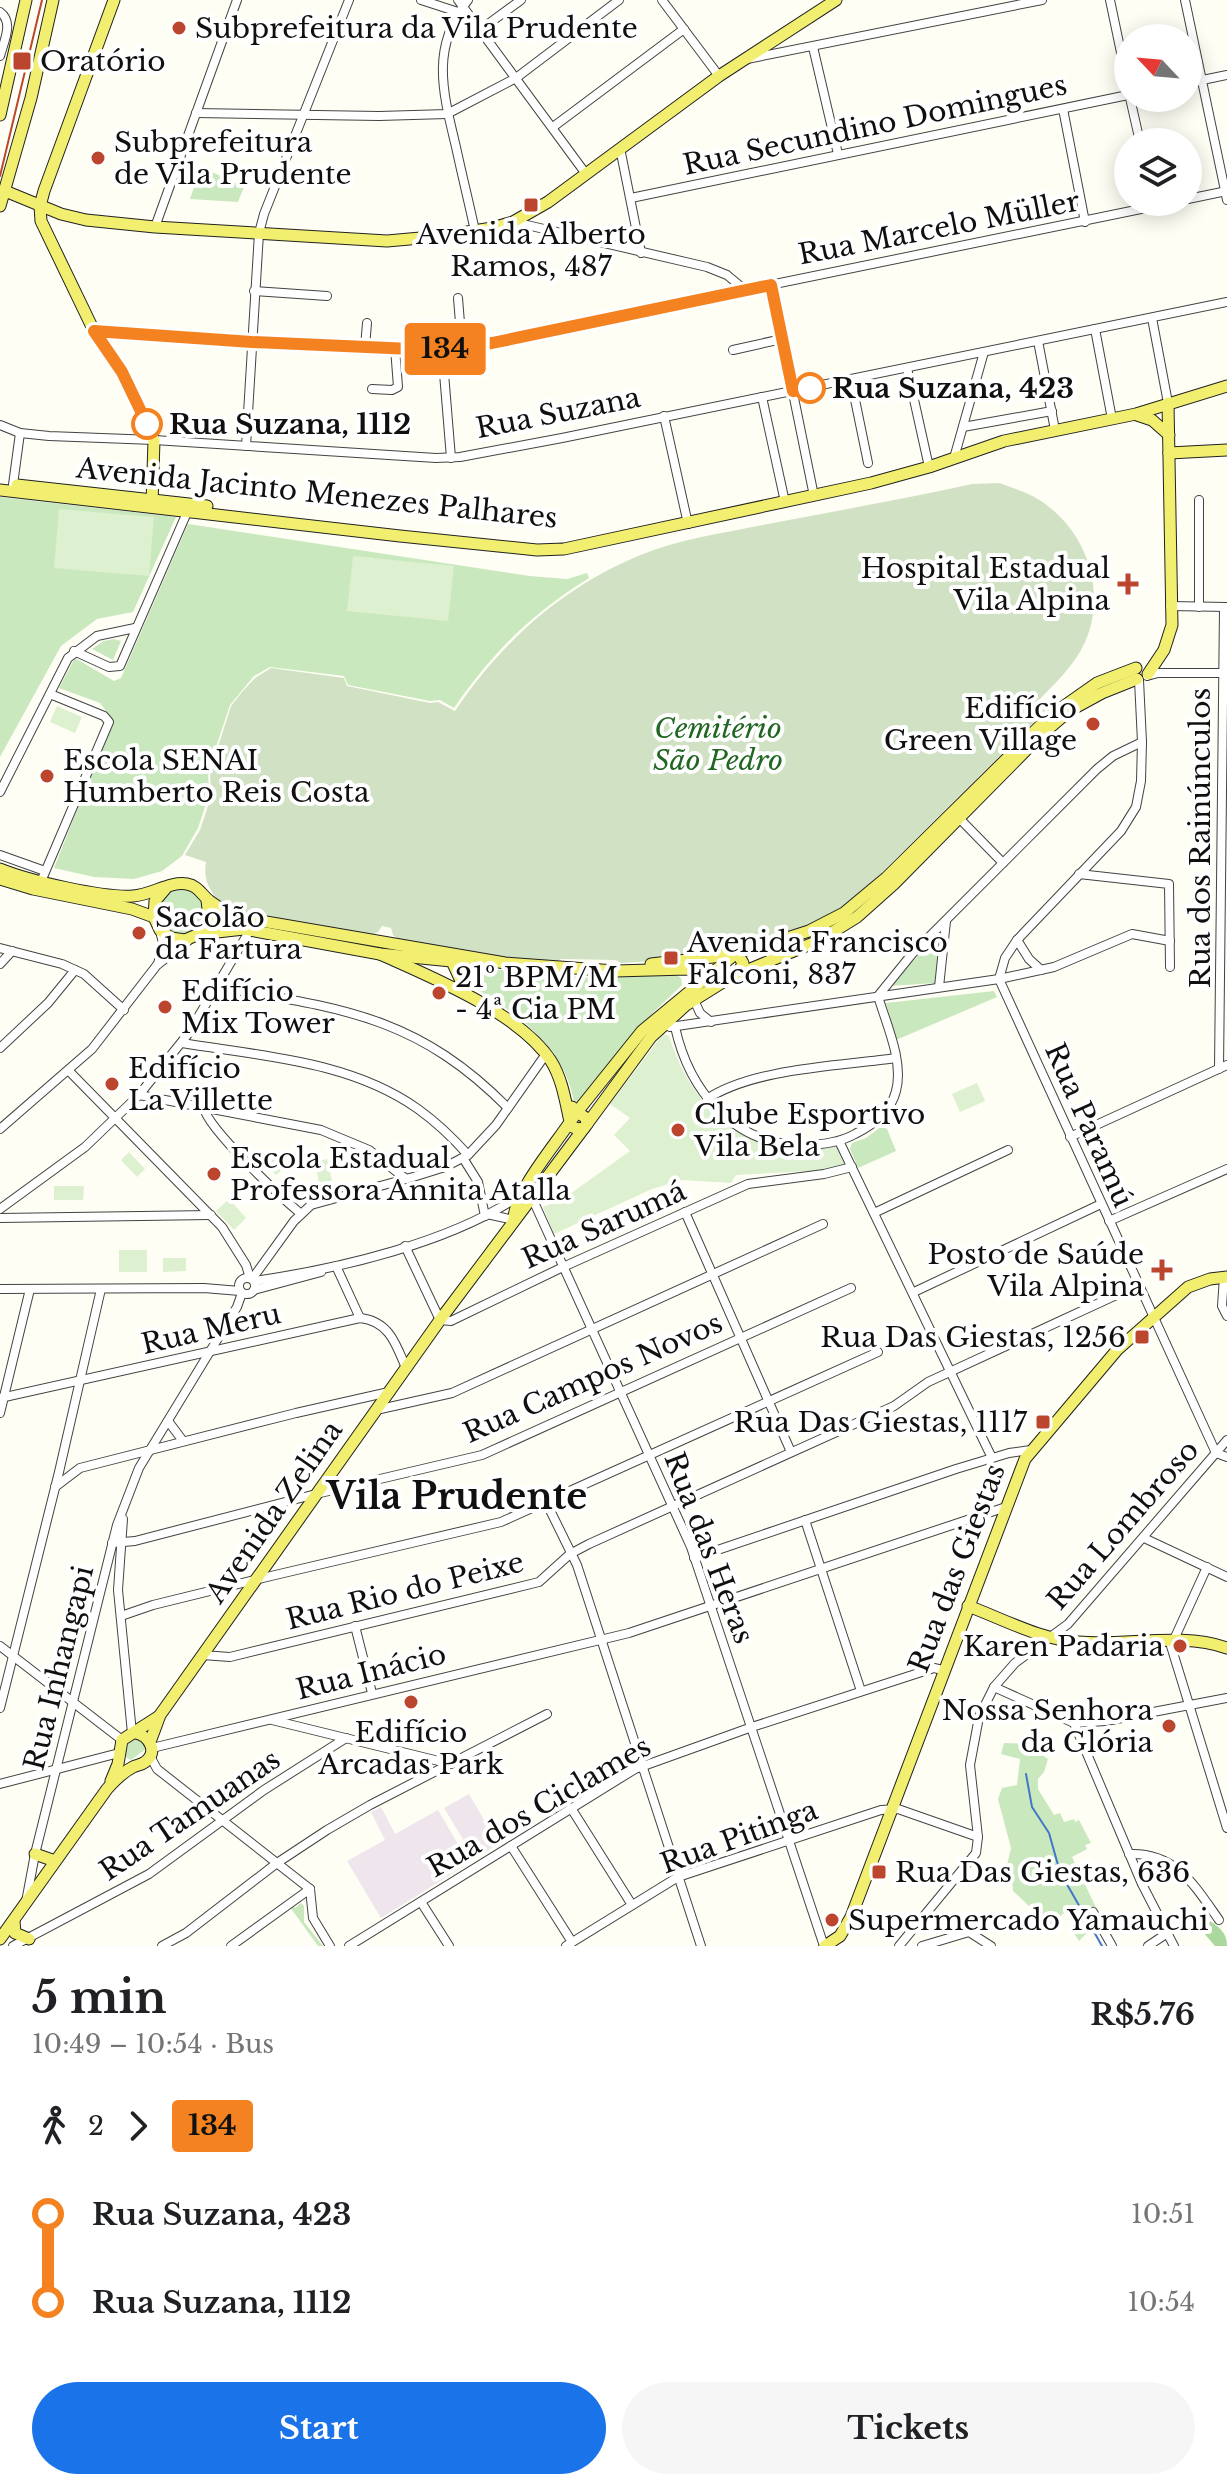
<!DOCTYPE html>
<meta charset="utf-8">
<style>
body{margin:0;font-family:"Libre Baskerville",serif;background:#f6f6f6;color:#202124;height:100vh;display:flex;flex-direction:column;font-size:30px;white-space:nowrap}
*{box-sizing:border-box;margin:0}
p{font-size:26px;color:#757577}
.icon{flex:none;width:44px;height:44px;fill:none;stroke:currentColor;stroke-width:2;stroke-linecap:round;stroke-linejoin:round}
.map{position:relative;height:1946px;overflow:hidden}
.sheet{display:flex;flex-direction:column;background:#fff;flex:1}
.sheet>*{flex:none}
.badge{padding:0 16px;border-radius:6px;font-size:28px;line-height:52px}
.needle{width:52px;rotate:296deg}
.buttons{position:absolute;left:1114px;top:24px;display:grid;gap:16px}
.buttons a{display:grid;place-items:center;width:88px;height:88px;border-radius:50%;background:#fff;box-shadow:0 4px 20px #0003;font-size:40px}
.map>.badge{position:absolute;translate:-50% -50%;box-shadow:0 0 0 4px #fff}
.legs{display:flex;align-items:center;gap:12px;height:88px;padding:0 32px;font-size:26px}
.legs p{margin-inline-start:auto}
.headline{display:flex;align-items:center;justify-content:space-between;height:136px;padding:0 32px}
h1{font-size:44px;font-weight:700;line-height:60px}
.primary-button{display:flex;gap:16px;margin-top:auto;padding:16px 32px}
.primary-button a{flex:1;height:92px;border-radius:48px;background:#1a73e8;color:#fff;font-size:32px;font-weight:700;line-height:92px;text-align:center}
.primary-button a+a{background:#f6f6f6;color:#202124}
ul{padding:0 32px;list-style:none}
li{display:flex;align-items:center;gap:28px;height:88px;font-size:30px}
li i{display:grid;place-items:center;width:12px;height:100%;margin:0 10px;background:currentColor}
li i::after{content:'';width:20px;height:20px;margin:-10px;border:6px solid;border-radius:50%;background:#fff}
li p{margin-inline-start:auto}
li:first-child i{background:linear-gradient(#0000 50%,currentColor 0)}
li:last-child i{background:linear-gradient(currentColor 50%,#0000 0)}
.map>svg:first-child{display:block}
</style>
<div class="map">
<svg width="1227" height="1946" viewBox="0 0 1227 1946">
<rect width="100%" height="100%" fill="#fefef4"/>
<g fill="#eee5ed">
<path d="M469 1794 498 1844 475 1859 444 1808Z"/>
<path d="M381 1807 395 1834 438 1810 469 1863 381 1918 347 1861 385 1840 371 1812Z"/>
</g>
<g fill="#cae8be">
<path d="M201 167 244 187 238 202 190 199Z"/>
<path d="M0 497 176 517 133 612 97 619 61 646 0 757Z"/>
<path d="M188 524 530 576 567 579 587 573 589 578C531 614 493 652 454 708L440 700 430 701 348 685 344 676 270 667 254 676 230 705 208 771 209 795 198 828 182 856 162 871 134 879 94 877 54 868 113 720 100 703 59 688 75 658 114 681 121 678Z"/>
<path d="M114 639 121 641 113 660 92 649 104 641Z"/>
<circle cx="181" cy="912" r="22"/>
<path d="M940 933 935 983 889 986Z"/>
<path d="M469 967 591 978 675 974 681 978 682 985 637 1028 577 1104 574 1102C564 1043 512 1011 466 982L463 972Z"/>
<path d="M994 991 997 997 896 1040 886 1003Z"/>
<path d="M882 1126 887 1129 896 1151 858 1168 850 1149 852 1143 866 1138Z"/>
<path d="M135 1738 142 1740 147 1748 131 1760 126 1757C125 1750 128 1741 135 1738Z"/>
<path d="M1004 1743 1027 1744 1048 1759 1044 1772 1038 1779V1789L1054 1815 1060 1813 1064 1822 1074 1819 1075 1822 1079 1820 1091 1843 1085 1845 1087 1849 1072 1857 1101 1918 1079 1941 1074 1933 1073 1917 1069 1913 1062 1914 1057 1923 1049 1925 1013 1891 1012 1880 1006 1869 1011 1848 998 1799 1002 1788 1017 1785 1020 1759 1001 1754Z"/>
<path d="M301 1903 304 1906V1922L323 1946H318L290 1907 293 1905 295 1908Z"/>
</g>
<path fill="#abd89e" d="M1210 1921C1220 1928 1227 1933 1227 1946H1215L1202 1931Z"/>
<path fill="#d1e1c4" d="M999 483C1016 489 1035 495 1049 507 1089 538 1106 595 1085 642 1074 667 1053 685 1035 704L1046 710 859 895 830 915 809 926 735 949 654 961 621 963 616 960 561 959 557 962 522 960 399 940 393 935 391 928 382 926 378 932 372 935 229 910C214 898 202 883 206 862L185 855 200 830 211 797 210 772 231 706 242 692 255 678 271 668 344 678 347 686 430 703 438 702 455 711C502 642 560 589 638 556 679 539 725 533 768 524 836 511 904 499 972 484Z"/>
<g fill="#ddf0cf">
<path d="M59 509 154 517 149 576 54 568Z"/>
<path d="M353 556 454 566 448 621 347 611Z"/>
<path d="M57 706 82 717 75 733 50 722Z"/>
<path d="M663 1034 669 1036C689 1099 731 1146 801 1149 813 1150 826 1147 838 1146L846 1164 828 1170 736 1175 731 1183 681 1180 652 1189 554 1234 543 1207 563 1199 630 1151 614 1135 630 1118 610 1104Z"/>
<path d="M977 1083 985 1101 960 1112 952 1094Z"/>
<path d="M129 1152 145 1169 137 1177 121 1160Z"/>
<path d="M275 1153 288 1164 276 1175 264 1164Z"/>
<path d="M327 1159 333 1185 320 1188 315 1162Z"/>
<path d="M54 1186H84L83 1200H54Z"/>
<path d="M229 1199 246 1218 234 1230 216 1211Z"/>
<rect x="119" y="1250" width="28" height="22"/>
<path d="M163 1258H186V1271L163 1272Z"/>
</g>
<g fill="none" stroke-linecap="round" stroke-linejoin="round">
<path stroke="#4476c8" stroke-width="2" d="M1026 1774 1032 1807 1049 1833 1060 1872 1102 1946"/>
<g stroke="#434343" stroke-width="10">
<g id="minor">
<path d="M421 0 458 12"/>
<path d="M458 0 586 174"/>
<path d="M468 0C430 47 443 93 456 147 462 175 469 203 475 231"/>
<path d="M662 0 719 76"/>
<path d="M1110 0 1128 86"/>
<path d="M1185 0 1227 200"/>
<path d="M0 12C14 22 4 41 0 56"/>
<path d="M480 30 521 0"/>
<path d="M813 47 838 154"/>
<path d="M747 59 1042 0"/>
<path d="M1188 83 1227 75"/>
<path d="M1130 98 1140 142"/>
<path d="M1063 109 1085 222"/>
<path d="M196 113 379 116 447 114 516 78 619 0"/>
<path d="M553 127 684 29"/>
<path d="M620 148 641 253"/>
<path d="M631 198 1128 95"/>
<path d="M1188 199 1227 191"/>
<path d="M514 222 707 267 727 275 745 290"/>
<path d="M155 227 237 0"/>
<path d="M771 285 814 496"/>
<path d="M254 291 327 296"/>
<path d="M458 298 462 348"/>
<path d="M1152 318 1168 403"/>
<path d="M1095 329 1112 419"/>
<path d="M94 331 252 342 434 350 462 348 1175 202"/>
<path d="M1038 341 1055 430"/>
<path d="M365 347 367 323"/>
<path d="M442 349 451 458"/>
<path d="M733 350 782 339"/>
<path d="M907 368 929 467"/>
<path d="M851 380 868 463"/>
<path d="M372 389 392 390 398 387 395 348"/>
<path d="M762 397 785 502"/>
<path d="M664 416 688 524"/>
<path d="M0 425 20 433 49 436 154 440 436 458 460 457 562 438 1227 302"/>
<path d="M963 427 1052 411"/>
<path d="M246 446 259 233 264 214 349 0"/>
<path d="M954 458 984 352"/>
<path d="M12 492 20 433"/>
<path d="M1170 606 1227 607"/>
<path d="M1199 607V500"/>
<path d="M74 651 109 667 120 666 189 508"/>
<path d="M1147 676 1158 673H1226"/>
<path d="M0 792 68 658 97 636 135 628"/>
<path d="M956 815 1003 863"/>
<path d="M0 855 45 871"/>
<path d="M1079 874 1169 884 1170 967"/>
<path d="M40 884 109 722 104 716 50 694"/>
<path d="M1017 940 1029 959 1041 970"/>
<path d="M0 948 62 964 84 974 124 1010"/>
<path d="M0 964 12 951"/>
<path d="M158 964 163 943 160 931"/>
<path d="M999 979 1216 1453 1227 1457"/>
<path d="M999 979 1005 958 1017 940 1121 831 1136 807 1141 781 1142 742 1139 680"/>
<path d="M217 987C340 1008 416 1015 508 1108"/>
<path d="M939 987 946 921"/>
<path d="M694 1000 700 1013 711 1022"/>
<path d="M670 1027 999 979 1054 967 1132 934 1170 941"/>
<path d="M675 1027C689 1090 733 1145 802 1145 821 1145 839 1143 855 1134 873 1125 891 1111 896 1091 904 1061 886 1024 878 996L912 954 1097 769 1113 756 1142 742"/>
<path d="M182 1043C261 1056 351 1061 418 1109 436 1122 453 1138 468 1155"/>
<path d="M0 1048 48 1003 75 970"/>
<path d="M1219 1069 1224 607"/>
<path d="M69 1071 222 1227 246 1265 250 1278"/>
<path d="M139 1095 321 1130 369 1150 406 1179"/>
<path d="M707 1099C754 1068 840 1066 896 1058"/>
<path d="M204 1108C208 1129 281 1197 300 1213"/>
<path d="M0 1129 92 1049 157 965 188 941"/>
<path d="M1070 1137 1227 1065"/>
<path d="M839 1141 992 1458"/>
<path d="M463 1158 478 1182 485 1216"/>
<path d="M532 1193 533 1200 691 1547 824 1946"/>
<path d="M0 1209 85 1147 139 1095 188 1034 250 930"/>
<path d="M685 1212 791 1452"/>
<path d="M874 1213 1008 1150"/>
<path d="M487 1214 514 1220"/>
<path d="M0 1218 211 1215"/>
<path d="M1109 1221 1227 1169"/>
<path d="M405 1246 440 1320 451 1321 563 1267 748 1184 824 1174 852 1167"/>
<path d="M336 1266 360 1318"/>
<path d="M1224 1277 1222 1306 1227 1316"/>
<circle cx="247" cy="1286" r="8"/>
<path d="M252 1279 294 1221 311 1205 413 1177 445 1167 468 1155 496 1125 546 1054"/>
<path d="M254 1281C338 1269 451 1243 522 1194"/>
<path d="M0 1289 204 1288 240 1291"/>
<path d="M254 1290 321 1272"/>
<path d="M914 1292 1101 1204"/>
<path d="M0 1398 360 1318C389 1321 396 1344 406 1368"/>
<path d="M376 1410 452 1393 823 1224"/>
<path d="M0 1413 30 1289"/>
<path d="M168 1421 183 1441"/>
<path d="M55 1487 80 1468 296 1413 389 1392"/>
<path d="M546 1502 577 1565 701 1946"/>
<path d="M123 1519 118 1590 132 1733"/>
<path d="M805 1520 861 1691"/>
<path d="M1144 1538 1227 1577"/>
<path d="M112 1543 135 1541 316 1494 482 1455 851 1288"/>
<path d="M694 1558 956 1469 1009 1453 1031 1450"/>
<path d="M1207 1567 1171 1646 1227 1828"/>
<path d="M121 1616 153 1605 271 1576 501 1522 878 1352"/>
<path d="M355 1626 372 1693"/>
<path d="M0 1646 122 1740"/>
<path d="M202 1655 230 1657 539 1582 570 1554 589 1544 894 1406 928 1382 1138 1285"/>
<path d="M994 1687 1074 1723 1106 1721 1227 1698"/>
<path d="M0 1708 59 1472 101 1289"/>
<path d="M272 1720 451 1764"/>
<path d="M1074 1723 1142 1884 1174 1946"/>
<path d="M152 1748 629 1633 1006 1507"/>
<path d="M150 1756 157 1769 310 1889"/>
<path d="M0 1784 119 1753"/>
<path d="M571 1808 632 1905"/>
<path d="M511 1846 572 1942"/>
<path d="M1129 1854C1176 1852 1195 1886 1219 1920"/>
<path d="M310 1889 313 1918 330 1946"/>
<path d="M26 1902 35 1854 117 1525 139 1468 237 1307 242 1293"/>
<path d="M421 1902 449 1946"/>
<path d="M1093 1912 1112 1946"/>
<path d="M13 1946 149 1874 264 1790 346 1738"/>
<path d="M162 1946 186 1933 277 1863 327 1830 370 1805 547 1714"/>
<path d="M231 1946 310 1889"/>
<path d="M349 1946 635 1769 752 1727 934 1668 943 1670"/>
<path d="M566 1946 678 1877 881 1810 898 1809 978 1837"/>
<path d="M899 1946 976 1853 978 1837 970 1765 979 1717 994 1687 1015 1663 1068 1624 1227 1440"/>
<path d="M922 1946 969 1932 991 1946"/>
<path d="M1148 1946 1166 1934"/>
</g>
</g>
<g stroke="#212121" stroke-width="13">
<g id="major">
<path d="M114 0 44 191 40 206 41 221 94 331 122 372 154 440 152 504"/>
<path d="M0 115 26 0"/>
<path d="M5 191 61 214 86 220 155 227 387 241 443 236 492 228 513 222 548 202 719 76 836 0"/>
<path d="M0 206 31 98 53 0"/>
<path d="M1137 415 1152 420 1169 435"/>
<path d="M1169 453 1227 450"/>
<path d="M17 485 207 506"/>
<path d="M0 490 400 536 537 550 564 549 871 483 929 467 1004 441 1136 414 1227 386"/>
<path d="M1148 674 1164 650 1172 625 1168 403"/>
<path d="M0 869C30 881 102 898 133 896 151 895 170 881 187 884 199 886 202 896 211 902 221 910 232 914 244 918L505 963 615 971 687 969 731 977 818 941 857 917 894 884 1041 735 1069 711 1102 693 1137 679"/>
<path d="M0 879 33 889 132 909 154 917"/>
<path d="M166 888 155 901 154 917 160 930 171 938 185 940 199 934 244 929 380 954 472 963"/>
<path d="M199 934 209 918 207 900"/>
<path d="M380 954C431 977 520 1013 551 1061 563 1080 566 1105 571 1126L577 1129 584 1128 587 1124 586 1118 577 1112 570 1122C555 1145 513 1194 514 1220"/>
<path d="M451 959 467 994"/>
<path d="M651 964 713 957 756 948 809 931 844 913 886 878 1050 716 1097 683 1136 668"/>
<path d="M572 1107 577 1112 642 1031 734 955"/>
<path d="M587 1124 651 1037 686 1005 739 972 743 963 737 953"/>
<path d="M968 1606C1003 1619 1041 1640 1079 1642 1128 1646 1181 1632 1227 1648"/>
<path d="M150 1742 160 1715 440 1320 584 1128"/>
<path d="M111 1781 118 1764 122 1740 158 1717"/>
<path d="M35 1854 55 1861"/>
<path d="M14 1921 15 1933 29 1939"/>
<path d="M0 1939 107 1789C115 1780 123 1772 133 1767 137 1765 141 1765 145 1762 159 1752 149 1736 136 1733"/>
<path d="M825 1946 840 1936 851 1917 1025 1459 1117 1350 1188 1287 1210 1279 1227 1277"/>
</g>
</g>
<use href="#minor" stroke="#fff" stroke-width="8"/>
<use href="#major" stroke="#f2ef70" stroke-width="11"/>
<path stroke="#bb462d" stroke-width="2" d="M0 176 42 0"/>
</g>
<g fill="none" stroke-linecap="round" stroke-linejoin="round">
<g stroke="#fff" stroke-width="18">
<path id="line-1" d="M147 424 122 372 94 331 252 342 434 350 492 343 771 285 793 391 810 388"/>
</g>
<use href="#line-1" stroke="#f58220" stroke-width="12"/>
</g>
<g fill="#bb462d" stroke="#fff" stroke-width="3">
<circle cx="179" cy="28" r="8"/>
<rect x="12" y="51" width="20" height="20" rx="4"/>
<circle cx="98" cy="158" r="8"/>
<rect x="523" y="197" width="16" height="16" rx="4"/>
<path d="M1124 572h8v8h8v8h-8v8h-8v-8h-8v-8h8z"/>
<circle cx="1093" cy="724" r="8"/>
<circle cx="47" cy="776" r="8"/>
<circle cx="139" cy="933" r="8"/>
<rect x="663" y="950" width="16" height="16" rx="4"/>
<circle cx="439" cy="993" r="8"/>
<circle cx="165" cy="1007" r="8"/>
<circle cx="112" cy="1084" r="8"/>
<circle cx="678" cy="1130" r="8"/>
<circle cx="214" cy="1174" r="8"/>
<path d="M1158 1258h8v8h8v8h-8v8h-8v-8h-8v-8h8z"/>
<rect x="1134" y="1329" width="16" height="16" rx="4"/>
<rect x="1035" y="1414" width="16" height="16" rx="4"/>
<circle cx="1180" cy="1646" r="8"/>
<circle cx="411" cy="1702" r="8"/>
<circle cx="1169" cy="1726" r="8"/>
<rect x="871" y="1864" width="16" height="16" rx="4"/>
<circle cx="832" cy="1920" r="8"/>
</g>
<g fill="#fff" stroke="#f58220" stroke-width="4">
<circle cx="810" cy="388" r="14"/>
<circle cx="147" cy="424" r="14"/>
</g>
<g text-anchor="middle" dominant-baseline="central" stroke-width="8" stroke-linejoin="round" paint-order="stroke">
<g font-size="28" fill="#101010" stroke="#fff" text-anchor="start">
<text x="195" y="28">Subprefeitura da Vila Prudente</text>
<text x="40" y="61">Oratório</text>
<text x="114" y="142">Subprefeitura<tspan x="114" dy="32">de Vila Prudente</tspan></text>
<text x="531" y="234" text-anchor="middle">Avenida Alberto<tspan x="531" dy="32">Ramos, 487</tspan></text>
<text x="1110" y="568" text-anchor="end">Hospital Estadual<tspan x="1110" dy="32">Vila Alpina</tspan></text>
<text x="1077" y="708" text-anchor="end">Edifício<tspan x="1077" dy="32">Green Village</tspan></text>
<text x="63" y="760">Escola SENAI<tspan x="63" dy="32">Humberto Reis Costa</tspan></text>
<text x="155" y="917">Sacolão<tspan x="155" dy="32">da Fartura</tspan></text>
<text x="687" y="942">Avenida Francisco<tspan x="687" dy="32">Falconi, 837</tspan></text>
<text x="455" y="977">21º BPM/M<tspan x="455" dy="32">- 4ª Cia PM</tspan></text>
<text x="181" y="991">Edifício<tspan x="181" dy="32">Mix Tower</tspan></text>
<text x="128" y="1068">Edifício<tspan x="128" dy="32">La Villette</tspan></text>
<text x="694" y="1114">Clube Esportivo<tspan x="694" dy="32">Vila Bela</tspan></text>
<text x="230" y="1158">Escola Estadual<tspan x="230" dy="32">Professora Annita Atalla</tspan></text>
<text x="1144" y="1254" text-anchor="end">Posto de Saúde<tspan x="1144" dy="32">Vila Alpina</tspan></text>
<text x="1126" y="1337" text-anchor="end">Rua Das Giestas, 1256</text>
<text x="1027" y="1422" text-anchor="end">Rua Das Giestas, 1117</text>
<text x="1164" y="1646" text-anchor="end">Karen Padaria</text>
<text x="1153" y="1710" text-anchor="end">Nossa Senhora<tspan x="1153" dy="32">da Glória</tspan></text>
<text x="411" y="1732" text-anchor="middle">Edifício<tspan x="411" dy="32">Arcadas Park</tspan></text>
<text x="895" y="1872">Rua Das Giestas, 636</text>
<text x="848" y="1920">Supermercado Yamauchi</text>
</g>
<g font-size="28" fill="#101010" stroke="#fff">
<text transform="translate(875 125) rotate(-12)">Rua Secundino Domingues</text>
<text transform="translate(939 228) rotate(-11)">Rua Marcelo Müller</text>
<text transform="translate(558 413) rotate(-11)">Rua Suzana</text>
<text transform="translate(317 493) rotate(6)">Avenida Jacinto Menezes Palhares</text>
<text transform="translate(1200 838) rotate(-90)">Rua dos Rainúnculos</text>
<text transform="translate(1089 1125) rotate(66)">Rua Paramú</text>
<text transform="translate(604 1225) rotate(-24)">Rua Sarumá</text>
<text transform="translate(211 1329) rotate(-13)">Rua Meru</text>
<text transform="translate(593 1378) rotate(-24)">Rua Campos Novos</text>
<text transform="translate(274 1512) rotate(-55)">Avenida Zelina</text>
<text transform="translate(1123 1525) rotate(-49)">Rua Lombroso</text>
<text transform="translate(709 1548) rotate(69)">Rua das Heras</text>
<text transform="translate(957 1568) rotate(-69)">Rua das Giestas</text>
<text transform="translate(405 1591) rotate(-14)">Rua Rio do Peixe</text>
<text transform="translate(59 1668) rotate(-76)">Rua Inhangapi</text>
<text transform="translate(371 1672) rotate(-14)">Rua Inácio</text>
<text transform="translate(539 1807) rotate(-30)">Rua dos Ciclames</text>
<text transform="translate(190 1815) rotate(-34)">Rua Tamuanas</text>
<text transform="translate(739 1837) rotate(-20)">Rua Pitinga</text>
</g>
<g font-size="28" font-weight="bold" fill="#101010" stroke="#fff" text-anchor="start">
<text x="832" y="388">Rua Suzana, 423</text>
<text x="169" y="424">Rua Suzana, 1112</text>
</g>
<g font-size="28" font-style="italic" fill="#226623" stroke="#fff">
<text x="718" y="728">Cemitério<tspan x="718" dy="32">São Pedro</tspan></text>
</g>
<g font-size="36" font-weight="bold" fill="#101010" stroke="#fff">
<text x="457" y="1496">Vila Prudente</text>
</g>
</g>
</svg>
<div class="buttons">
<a><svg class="needle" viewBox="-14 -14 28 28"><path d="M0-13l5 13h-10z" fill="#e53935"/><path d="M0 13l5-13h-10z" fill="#757577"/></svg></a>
<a><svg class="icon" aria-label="layers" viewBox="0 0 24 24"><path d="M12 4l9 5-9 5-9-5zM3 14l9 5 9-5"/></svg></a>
</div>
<b class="badge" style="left:445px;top:349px;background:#f58220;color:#111">134</b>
</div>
<section class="sheet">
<div class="headline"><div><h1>5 min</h1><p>10:49 – 10:54 · Bus</p></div><b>R$5.76</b></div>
<div class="legs"><svg class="icon" aria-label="walk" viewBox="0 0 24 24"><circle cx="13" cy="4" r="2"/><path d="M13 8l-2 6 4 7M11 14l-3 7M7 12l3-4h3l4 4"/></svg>2<svg class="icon" aria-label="forward" viewBox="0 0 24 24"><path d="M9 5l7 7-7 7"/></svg><b class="badge" style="background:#f58220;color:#111">134</b></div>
<ul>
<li><i style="color:#f58220"></i><b>Rua Suzana, 423</b><p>10:51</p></li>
<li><i style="color:#f58220"></i><b>Rua Suzana, 1112</b><p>10:54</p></li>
</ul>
<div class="primary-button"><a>Start</a><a>Tickets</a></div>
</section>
